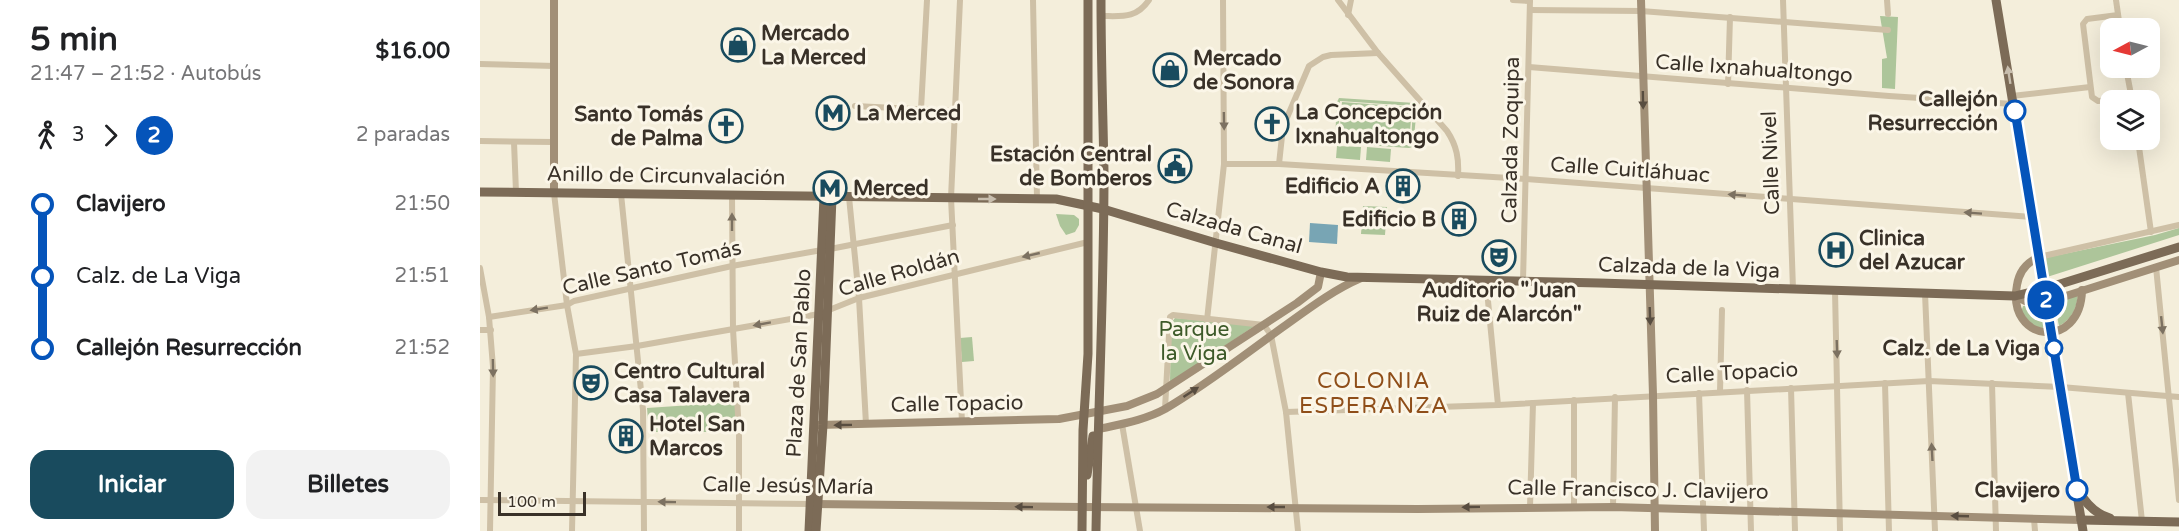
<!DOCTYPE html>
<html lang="es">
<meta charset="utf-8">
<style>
body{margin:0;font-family:"Varela Round",sans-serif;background:#f2f2f2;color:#202124;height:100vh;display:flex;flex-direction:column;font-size:22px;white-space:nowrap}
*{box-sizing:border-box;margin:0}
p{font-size:20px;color:#757577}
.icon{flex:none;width:33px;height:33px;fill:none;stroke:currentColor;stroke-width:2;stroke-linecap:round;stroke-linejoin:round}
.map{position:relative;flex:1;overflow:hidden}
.drawer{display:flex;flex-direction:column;background:#fff;width:480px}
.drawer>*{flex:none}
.badge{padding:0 12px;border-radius:20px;font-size:21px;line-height:39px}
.needle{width:39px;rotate:263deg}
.buttons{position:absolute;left:1620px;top:18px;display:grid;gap:12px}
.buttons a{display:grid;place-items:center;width:60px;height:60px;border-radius:12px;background:#fff;box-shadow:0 6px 24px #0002;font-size:30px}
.scale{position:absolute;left:18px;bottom:15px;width:88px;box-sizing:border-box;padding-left:6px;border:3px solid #393128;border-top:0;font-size:16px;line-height:21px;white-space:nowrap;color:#393128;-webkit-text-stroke:4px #fbf6e8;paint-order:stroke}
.map>.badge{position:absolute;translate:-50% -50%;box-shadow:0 0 0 3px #fff}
.legs{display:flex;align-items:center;gap:9px;height:66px;padding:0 30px;font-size:20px}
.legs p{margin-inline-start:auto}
.head{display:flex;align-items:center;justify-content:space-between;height:102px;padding:0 30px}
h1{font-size:33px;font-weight:700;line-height:45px}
.cta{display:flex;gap:12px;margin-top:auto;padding:12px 30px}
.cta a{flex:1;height:69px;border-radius:18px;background:#194b5e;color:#fff;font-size:24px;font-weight:700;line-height:69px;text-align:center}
.cta a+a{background:#f2f2f2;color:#202124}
ul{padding:0 30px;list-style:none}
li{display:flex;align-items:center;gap:21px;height:72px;font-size:22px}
li i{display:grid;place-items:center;width:9px;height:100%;margin:0 8px;background:currentColor}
li i::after{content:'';width:15px;height:15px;margin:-8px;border:4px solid;border-radius:50%;background:#fff}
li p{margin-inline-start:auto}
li:first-child i{background:linear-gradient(#0000 50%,currentColor 0)}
li:last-child i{background:linear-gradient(currentColor 50%,#0000 0)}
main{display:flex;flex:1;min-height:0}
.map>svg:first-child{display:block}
</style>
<main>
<section class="drawer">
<div class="head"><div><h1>5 min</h1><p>21:47 – 21:52 · Autobús</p></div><b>$16.00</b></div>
<div class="legs"><svg class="icon" aria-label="walk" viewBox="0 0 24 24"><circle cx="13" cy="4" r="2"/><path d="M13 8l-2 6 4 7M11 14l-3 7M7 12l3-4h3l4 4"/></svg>3<svg class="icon" aria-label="forward" viewBox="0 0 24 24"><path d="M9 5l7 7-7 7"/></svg><b class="badge" style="background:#0554ba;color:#fff">2</b><p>2 paradas</p></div>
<ul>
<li><i style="color:#0554ba"></i><b>Clavijero</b><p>21:50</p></li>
<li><i style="color:#0554ba"></i><span>Calz. de La Viga</span><p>21:51</p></li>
<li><i style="color:#0554ba"></i><b>Callejón Resurrección</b><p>21:52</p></li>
</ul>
<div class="cta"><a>Iniciar</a><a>Billetes</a></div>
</section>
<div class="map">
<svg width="1699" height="531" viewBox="0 0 1699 531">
<rect width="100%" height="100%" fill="#f4eedb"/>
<g fill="#adc59a" fill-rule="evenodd">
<path d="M1400 16 1418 17 1415 89 1402 88V59L1407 58Z"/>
<path d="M859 98 935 103 937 107 933 147 929 148 857 143 855 139 857 102ZM860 101 933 106 931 144 858 140Z"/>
<path d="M862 102 932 107 929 144 859 139Z"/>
<path d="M857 146 881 147 880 160 856 158Z"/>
<path d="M887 147 911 149 910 162 886 160Z"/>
<path d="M883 206 907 207 906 221 882 219Z"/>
<path d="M576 214 594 215 599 219V225L595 232 586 235 580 226Z"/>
<path d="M882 221 906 222 905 235 881 234Z"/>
<path d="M1699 228V235L1567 277 1564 259 1569 257 1675 235Z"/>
<path d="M1598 293C1597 308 1592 319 1579 326L1574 301Z"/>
<path d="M1543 306H1561L1565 327 1562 328 1553 326 1541 312Z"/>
<path d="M695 318 776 325 690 382 691 323Z"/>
<path d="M492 337 494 361 482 362 480 338Z"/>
<path d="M256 402V432H169L167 408Z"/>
</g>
<path fill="#78a5b4" d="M830 223 858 225 857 244 829 242Z"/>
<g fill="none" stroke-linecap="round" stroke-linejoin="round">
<g stroke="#cec0a6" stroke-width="6">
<path d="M480 0 471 198 482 422"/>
<path d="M553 0 557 199"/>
<path d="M858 0 898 53 967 131C977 146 979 159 978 176"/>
<path d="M1033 0 1050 1"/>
<path d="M1303 0 1313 289"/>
<path d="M1407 0 1408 14"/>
<path d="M1636 0 1640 28"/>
<path d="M1050 10 1161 11 1408 30"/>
<path d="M868 15 871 0"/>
<path d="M1638 15 1607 19 1603 24 1612 97 1618 101 1652 99"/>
<path d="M621 16C642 16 656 19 669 0"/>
<path d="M0 64 75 66"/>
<path d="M1049 67 1409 96 1533 104"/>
<path d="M1646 68 1652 100"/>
<path d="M1248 84 1250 17"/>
<path d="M1532 96 1610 87"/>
<path d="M375 106 475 111"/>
<path d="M441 109 447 0"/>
<path d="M1658 140 1671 232"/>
<path d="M0 141 74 142"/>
<path d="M34 142 36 192"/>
<path d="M744 164H799L1046 179 1552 217"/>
<path d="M799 164 803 127 829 66 843 57 851 55 898 53"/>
<path d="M74 193 87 305 96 354 92 531"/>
<path d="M141 194 163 410 164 531"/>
<path d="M252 195 253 329 259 432V531"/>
<path d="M369 197 379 298 386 424"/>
<path d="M350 249 473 225"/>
<path d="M1559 257 1699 225"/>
<path d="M1676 267 1699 500"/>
<path d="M0 268 9 317 13 367 10 531"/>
<path d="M1006 280 1018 405"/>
<path d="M1043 281 1050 0"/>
<path d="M1355 290 1360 531"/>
<path d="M1445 293 1455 531"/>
<path d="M9 317 87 305 94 301 252 266 342 250"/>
<path d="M727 320 744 164 743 0"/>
<path d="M0 330H11"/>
<path d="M96 354 157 346 339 314 379 298 608 242"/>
<path d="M1405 383 1409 531"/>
<path d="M1512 383 1516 531"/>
<path d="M1311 388 1315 531"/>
<path d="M1267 390 1271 531"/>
<path d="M1240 392 1242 310"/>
<path d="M1219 393 1224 531"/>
<path d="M1648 393 1662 521"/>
<path d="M685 409 690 317 693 315 784 325 791 335 806 412 818 531"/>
<path d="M806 412 1018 405 1449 381 1581 387 1699 397"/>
<path d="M642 424 660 531"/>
<path d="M0 500 329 504"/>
<path d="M1050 507 1053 403"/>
<path d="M1094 507V400"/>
<path d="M1133 507 1135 397"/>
<path d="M1554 519 1555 531"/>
</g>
<g stroke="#a18f77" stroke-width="8">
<path d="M74 0V193"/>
<path d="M1161 0 1173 395 1175 531"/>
<path d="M1559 257C1547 262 1539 272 1537 285 1526 343 1601 351 1602 290"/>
<path d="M1535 296 1549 303 1567 302 1699 260"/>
<path d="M338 425 579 419 647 406 677 394 817 303 838 287 841 272"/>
<path d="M619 429C641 424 665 420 685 409 726 385 764 355 803 327 828 309 853 290 881 278"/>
<path d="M333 504 602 507 938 509 1133 507 1601 520"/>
</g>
<g stroke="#7c6b57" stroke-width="9">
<path d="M1516 0 1603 531"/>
<path d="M0 192 576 199 623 209 736 243 841 272 867 277 1119 283 1535 296 1564 289 1699 247"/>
<path d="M607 475 613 436"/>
<path d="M1599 491C1606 504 1615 514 1630 518"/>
<path d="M1601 520 1699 522"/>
<path d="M329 531 344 197"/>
<path d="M336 531 343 425 352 197"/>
<path d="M602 531 603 430 608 354V0"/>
<path d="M616 531C618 411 624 292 624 172 623 115 621 58 621 0"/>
</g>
</g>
<defs><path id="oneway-solid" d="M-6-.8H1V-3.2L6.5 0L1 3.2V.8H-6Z" transform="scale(1.5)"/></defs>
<g fill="#c8beae">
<use href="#oneway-solid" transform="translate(1529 75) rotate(-99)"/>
<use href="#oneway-solid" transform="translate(507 199)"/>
</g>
<g fill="#584d40">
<use href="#oneway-solid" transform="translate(1163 100) rotate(89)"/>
<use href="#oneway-solid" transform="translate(1170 316) rotate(88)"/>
<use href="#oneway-solid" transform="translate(711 392) rotate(-33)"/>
<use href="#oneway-solid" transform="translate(363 425) rotate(179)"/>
<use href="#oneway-solid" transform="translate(544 507) rotate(-179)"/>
<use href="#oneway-solid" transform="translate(796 507) rotate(-180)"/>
<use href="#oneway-solid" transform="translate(991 507) rotate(179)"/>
<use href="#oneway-solid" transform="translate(1480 516) rotate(-178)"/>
</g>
<g fill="#7c7161">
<use href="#oneway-solid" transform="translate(744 121) rotate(89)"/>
<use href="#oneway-solid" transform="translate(1257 195) rotate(-175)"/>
<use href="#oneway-solid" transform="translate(1493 213) rotate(-176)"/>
<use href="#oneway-solid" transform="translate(252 222) rotate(-90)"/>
<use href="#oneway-solid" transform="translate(551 255) rotate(167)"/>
<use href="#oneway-solid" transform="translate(59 309) rotate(171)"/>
<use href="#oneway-solid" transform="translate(282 324) rotate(170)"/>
<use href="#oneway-solid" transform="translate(1682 325) rotate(84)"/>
<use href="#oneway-solid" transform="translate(1357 349) rotate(88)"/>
<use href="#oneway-solid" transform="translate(13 368) rotate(89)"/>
<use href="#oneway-solid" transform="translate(1452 452) rotate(-93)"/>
<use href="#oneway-solid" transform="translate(187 502) rotate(-179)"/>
</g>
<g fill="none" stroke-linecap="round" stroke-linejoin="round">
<g stroke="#fff" stroke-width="14">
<path id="line-1" d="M1535 111 1597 490"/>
</g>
<use href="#line-1" stroke="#0554ba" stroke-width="9"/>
</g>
<defs>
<g id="shop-ring" transform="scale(1.725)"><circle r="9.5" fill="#fbf6e8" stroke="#194b5e" stroke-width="1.5"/><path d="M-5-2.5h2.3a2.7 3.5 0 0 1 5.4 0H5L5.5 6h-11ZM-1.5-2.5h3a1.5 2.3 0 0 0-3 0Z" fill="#194b5e"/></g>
<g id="metro-ring" transform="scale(1.725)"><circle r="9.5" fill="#fbf6e8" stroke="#194b5e" stroke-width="1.5"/><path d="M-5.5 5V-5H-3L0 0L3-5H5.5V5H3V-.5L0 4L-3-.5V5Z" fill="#194b5e"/></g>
<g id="church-ring" transform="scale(1.725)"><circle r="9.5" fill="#fbf6e8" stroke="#194b5e" stroke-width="1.5"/><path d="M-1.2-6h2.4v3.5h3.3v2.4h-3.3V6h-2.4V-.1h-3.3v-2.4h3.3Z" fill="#194b5e"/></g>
<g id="civic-ring" transform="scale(1.725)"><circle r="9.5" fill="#fbf6e8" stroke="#194b5e" stroke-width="1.5"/><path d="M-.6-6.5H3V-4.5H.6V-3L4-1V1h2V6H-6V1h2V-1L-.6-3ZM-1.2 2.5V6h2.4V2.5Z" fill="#194b5e"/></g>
<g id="building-ring" transform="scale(1.725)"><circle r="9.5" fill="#fbf6e8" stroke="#194b5e" stroke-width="1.5"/><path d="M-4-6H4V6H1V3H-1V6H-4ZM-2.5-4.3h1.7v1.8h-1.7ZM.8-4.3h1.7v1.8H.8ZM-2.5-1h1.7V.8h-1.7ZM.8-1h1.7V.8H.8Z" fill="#194b5e"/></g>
<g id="hospital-ring" transform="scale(1.725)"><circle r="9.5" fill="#fbf6e8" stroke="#194b5e" stroke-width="1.5"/><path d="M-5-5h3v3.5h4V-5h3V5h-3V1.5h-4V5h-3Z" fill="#194b5e"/></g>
<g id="theatre-ring" transform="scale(1.725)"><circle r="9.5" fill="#fbf6e8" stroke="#194b5e" stroke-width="1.5"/><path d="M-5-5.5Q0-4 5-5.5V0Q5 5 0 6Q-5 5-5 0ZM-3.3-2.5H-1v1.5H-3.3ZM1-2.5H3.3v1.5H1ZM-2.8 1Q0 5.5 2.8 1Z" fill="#194b5e"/></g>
</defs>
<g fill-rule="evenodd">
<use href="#shop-ring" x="258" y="45"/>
<use href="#shop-ring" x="690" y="70"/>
<use href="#metro-ring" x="353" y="113"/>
<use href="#church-ring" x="792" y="124"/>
<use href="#church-ring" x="246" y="126"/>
<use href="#civic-ring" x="695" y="166"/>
<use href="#building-ring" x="923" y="186"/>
<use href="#metro-ring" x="350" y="188"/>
<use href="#building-ring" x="979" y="219"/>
<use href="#hospital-ring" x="1356" y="250"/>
<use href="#theatre-ring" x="1019" y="257"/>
<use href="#theatre-ring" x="111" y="383"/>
<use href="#building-ring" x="146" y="436"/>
</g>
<g fill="#fff" stroke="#0554ba" stroke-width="3">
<circle cx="1535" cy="111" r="10"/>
<circle cx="1574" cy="348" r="8"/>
<circle cx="1597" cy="490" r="10"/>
</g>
<g text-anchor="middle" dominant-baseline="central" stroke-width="6" stroke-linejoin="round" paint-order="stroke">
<g font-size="21" font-weight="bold" fill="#393128" stroke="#fbf6e8" text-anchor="start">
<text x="281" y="33">Mercado<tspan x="281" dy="24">La Merced</tspan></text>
<text x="713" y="58">Mercado<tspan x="713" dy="24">de Sonora</tspan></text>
<text x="815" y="112">La Concepción<tspan x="815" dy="24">Ixnahualtongo</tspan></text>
<text x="376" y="113">La Merced</text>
<text x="223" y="114" text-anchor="end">Santo Tomás<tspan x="223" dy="24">de Palma</tspan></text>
<text x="672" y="154" text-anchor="end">Estación Central<tspan x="672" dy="24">de Bomberos</tspan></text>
<text x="900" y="186" text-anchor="end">Edificio A</text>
<text x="373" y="188">Merced</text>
<text x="956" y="219" text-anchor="end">Edificio B</text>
<text x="1379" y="238">Clinica<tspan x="1379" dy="24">del Azucar</tspan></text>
<text x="1019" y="290" text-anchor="middle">Auditorio "Juan<tspan x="1019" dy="24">Ruiz de Alarcón"</tspan></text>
<text x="134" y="371">Centro Cultural<tspan x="134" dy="24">Casa Talavera</tspan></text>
<text x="169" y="424">Hotel San<tspan x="169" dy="24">Marcos</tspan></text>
</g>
<g font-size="21" fill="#393128" stroke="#fbf6e8">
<text transform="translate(1274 69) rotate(4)">Calle Ixnahualtongo</text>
<text transform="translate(1031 140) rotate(-89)">Calzada Zoquipa</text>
<text transform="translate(1291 163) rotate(-92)">Calle Nivel</text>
<text transform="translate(1150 170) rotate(4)">Calle Cuitláhuac</text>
<text transform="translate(186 176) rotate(1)">Anillo de Circunvalación</text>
<text transform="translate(754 228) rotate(16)">Calzada Canal</text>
<text transform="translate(172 268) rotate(-13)">Calle Santo Tomás</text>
<text transform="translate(1209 268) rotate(2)">Calzada de la Viga</text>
<text transform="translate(419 273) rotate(-16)">Calle Roldán</text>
<text transform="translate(319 363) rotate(-87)">Plaza de San Pablo</text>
<text transform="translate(1252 373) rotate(-3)">Calle Topacio</text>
<text transform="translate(477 404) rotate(-1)">Calle Topacio</text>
<text transform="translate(308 486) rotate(1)">Calle Jesús María</text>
<text transform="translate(1158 490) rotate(1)">Calle Francisco J. Clavijero</text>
</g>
<g font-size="21" font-weight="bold" fill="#393128" stroke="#fbf6e8" text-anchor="end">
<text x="1518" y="99">Callejón<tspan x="1518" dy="24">Resurrección</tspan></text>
<text x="1560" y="348">Calz. de La Viga</text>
<text x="1580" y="490">Clavijero</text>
</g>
<g font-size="21" fill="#3d5a29" stroke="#fbf6e8">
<text x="714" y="329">Parque<tspan x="714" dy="24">la Viga</tspan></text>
</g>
<g font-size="22" letter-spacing="1.5" fill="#8f4e19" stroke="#fbf6e8">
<text x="894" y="381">COLONIA<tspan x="894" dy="25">ESPERANZA</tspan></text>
</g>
</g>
</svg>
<div class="buttons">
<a><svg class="needle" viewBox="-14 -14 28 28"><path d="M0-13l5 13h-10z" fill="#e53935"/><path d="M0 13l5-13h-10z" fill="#757577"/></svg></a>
<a><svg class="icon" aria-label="layers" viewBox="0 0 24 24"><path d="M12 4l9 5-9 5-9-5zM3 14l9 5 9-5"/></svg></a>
</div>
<div class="scale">100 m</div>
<b class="badge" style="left:1566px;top:300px;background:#0554ba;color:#fff">2</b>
</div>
</main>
